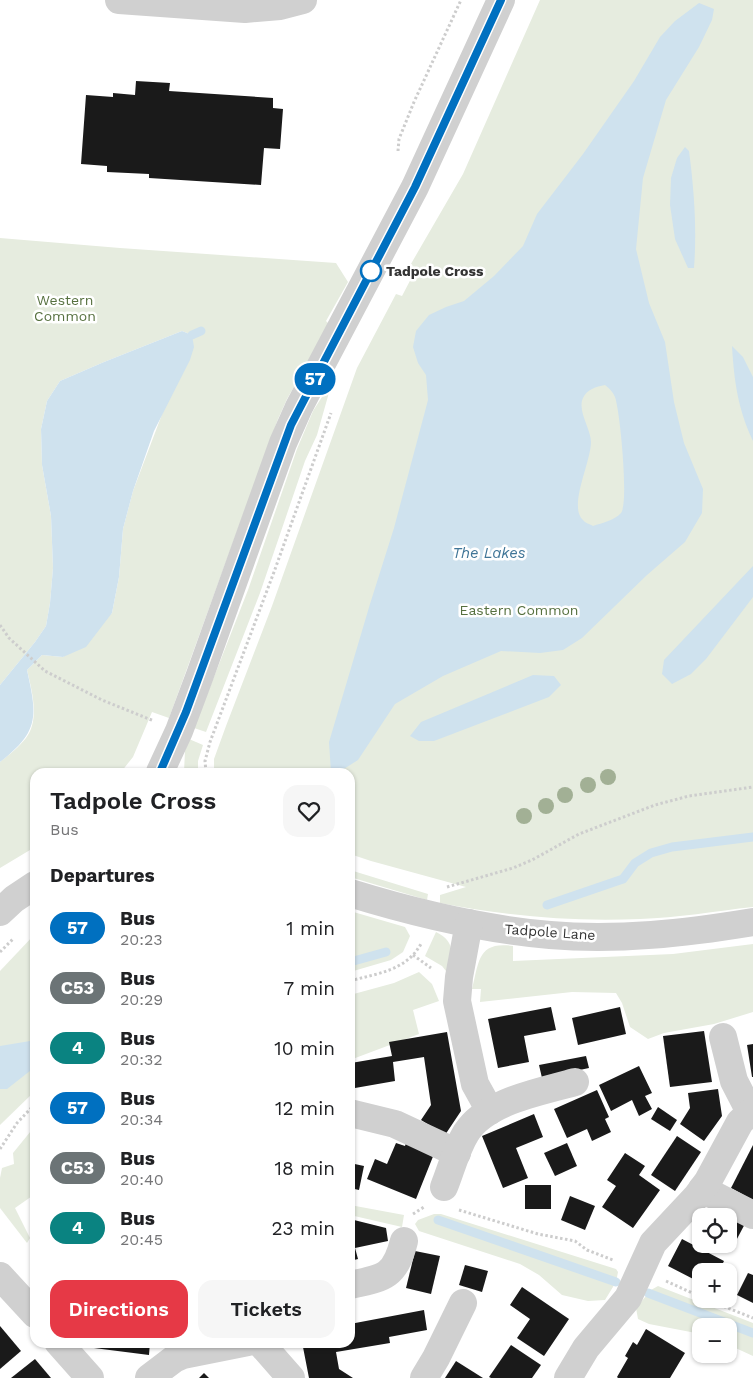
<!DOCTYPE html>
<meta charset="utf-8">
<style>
body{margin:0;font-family:"Work Sans",sans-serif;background:#f6f6f6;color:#202124;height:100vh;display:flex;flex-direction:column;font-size:19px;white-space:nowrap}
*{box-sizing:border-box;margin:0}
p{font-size:16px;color:#757577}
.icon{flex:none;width:28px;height:28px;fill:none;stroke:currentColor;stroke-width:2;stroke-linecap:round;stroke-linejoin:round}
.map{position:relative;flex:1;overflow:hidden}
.side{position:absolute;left:30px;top:768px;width:325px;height:580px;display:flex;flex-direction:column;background:#fff;border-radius:15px;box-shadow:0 1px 4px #0004}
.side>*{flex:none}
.badge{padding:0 10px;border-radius:16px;font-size:18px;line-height:32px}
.controls{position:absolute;left:692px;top:1208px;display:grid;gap:10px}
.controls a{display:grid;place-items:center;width:45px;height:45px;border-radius:10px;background:#fff;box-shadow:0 1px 4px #0004;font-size:25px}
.map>.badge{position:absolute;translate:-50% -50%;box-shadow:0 0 0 2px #fff}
h2{padding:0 20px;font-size:19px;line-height:45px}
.round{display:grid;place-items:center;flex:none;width:52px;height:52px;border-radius:15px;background:#f6f6f6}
.summary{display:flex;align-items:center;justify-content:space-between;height:85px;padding:0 20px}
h1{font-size:24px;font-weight:600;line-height:38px}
.action{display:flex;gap:10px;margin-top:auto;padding:10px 20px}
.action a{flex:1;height:58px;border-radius:15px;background:#e63946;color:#fff;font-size:20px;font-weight:600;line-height:58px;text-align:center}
.action a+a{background:#f6f6f6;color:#202124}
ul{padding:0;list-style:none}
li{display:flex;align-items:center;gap:15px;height:60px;padding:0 20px}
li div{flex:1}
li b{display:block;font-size:19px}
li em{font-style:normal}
li .badge{min-width:55px;font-weight:700;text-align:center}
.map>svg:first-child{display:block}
</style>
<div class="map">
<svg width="753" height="1378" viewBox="0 0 753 1378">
<rect width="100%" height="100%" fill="#fff"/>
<g fill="#e6ecdf">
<path d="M540 0H753V907C716 911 677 918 640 919 572 922 506 916 440 903V895L466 887 371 861 350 854V772H214V759L226 726 272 606 357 368 396 294 402 296 414 273 408 269 463 174Z"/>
<path d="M0 238 120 248 336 263 348 282 326 321 329 324 287 399 278 419 169 718 152 712 133 757 121 772H35V847L0 868V762C9 755 19 747 26 738 40 720 32 691 27 670L42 655 63 657 112 613 119 577 123 529 133 491 192 335 182 331 104 362 60 381 47 401 41 429 42 465 51 516 53 568 50 603 46 626 35 642 0 685Z"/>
<path d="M329 386 330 389 317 435 305 461 260 593 206 732 194 728 248 590 297 449 313 411Z"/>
<path d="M189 739 203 745 198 761V772H184L185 751Z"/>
<path d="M350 870 428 894 427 900 350 877Z"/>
<path d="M350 911 405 927 410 936 403 952 391 960 350 972Z"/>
<path d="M436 932C457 942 451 955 450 976L442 966 425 956Z"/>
<path d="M35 934V1091L0 1125V971Z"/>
<path d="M753 944V1012L714 1024 664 1033 648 1039 630 1027 622 1003 616 993 572 992 480 1002 481 989H472C479 961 478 941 513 946V961L673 954Z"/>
<path d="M419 972 432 984 439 1001 413 1010 419 1034 350 1060V995L394 983Z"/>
<path d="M35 1126V1194L15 1208 30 1238 27 1243 0 1208V1178L2 1168 14 1164 13 1153Z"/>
<path d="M350 1205 404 1215 402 1227 350 1215Z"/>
<path d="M434 1214H441L616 1269 618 1272 616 1282 605 1300 588 1301 562 1295 539 1275 520 1264 419 1231 415 1224 418 1220Z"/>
<path d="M658 1286 753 1323V1356L729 1345V1326H701V1334L649 1324 638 1319 636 1308 651 1290Z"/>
</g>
<g fill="#cfe2ee" fill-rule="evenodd">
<path d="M699 3 714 9 712 20 699 47 666 100 643 178 636 249 649 303 665 342 674 402 684 443 703 489 702 513 685 542 647 575 582 638 563 650 540 653 501 651 443 676 395 704 358 760 339 772H331L329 742 370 604 394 528 428 400 426 375 418 363 413 347 416 331 429 315 446 307 464 301 494 276 523 246 537 214 583 154 634 81 660 37 675 21ZM605 385C609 388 613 392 615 397 620 411 629 503 621 513 615 520 602 523 593 526 590 524 585 523 583 520 568 507 591 462 591 442 591 429 577 411 583 398 587 389 596 387 605 385Z"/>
<path d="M685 147 689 151C694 189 697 229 694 268H688L675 239 670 205 671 178 677 158Z"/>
<path d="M182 331 192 335 194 347 190 360 154 431 133 491 123 529 119 577 112 613 86 647 63 657 42 655 27 670C37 716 40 731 0 762V685L35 642 46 626 50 603 53 568 51 516 42 465 41 429 47 401 60 381 104 362Z"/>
<path d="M732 346 743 357 753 377V441C738 410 734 381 732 346Z"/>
<path d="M753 566V597L706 659 691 674 672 684 662 674 664 660Z"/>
<path d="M533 675 554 676 561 685 549 697 434 741H419L410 736 421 722Z"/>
<path d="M30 1041 35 1042V1067L7 1089H0V1046Z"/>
</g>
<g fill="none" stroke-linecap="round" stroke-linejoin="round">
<g stroke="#cfe2ee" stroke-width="9">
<path d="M192 335 201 331"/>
<path d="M547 905 623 879 635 863 651 853 672 847 753 837"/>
<path d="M350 962 386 952"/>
<path d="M438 1220 616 1282"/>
<path d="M648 1293 753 1333"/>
</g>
</g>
<g fill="#1a1a1a">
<path d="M136 81 170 83 169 91 273 98V108L283 109 280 149 264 148 261 185 149 178V174L107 172V166L81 164 86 95 113 97V93L135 95Z"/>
<path d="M551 1007 556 1030 524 1036 529 1062 498 1068 488 1019Z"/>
<path d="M620 1007 626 1034 578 1045 572 1018Z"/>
<path d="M704 1031 712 1082 670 1087 663 1036Z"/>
<path d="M447 1032 461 1111 445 1135 421 1120 431 1105 424 1057 393 1062 395 1081 355 1088 351 1063 392 1056 389 1042Z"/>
<path d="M753 1044V1077H752L747 1045Z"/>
<path d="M586 1056 589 1068 542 1078 539 1065Z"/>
<path d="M639 1066 652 1093 645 1096 652 1109 639 1116 632 1100 611 1111 599 1085Z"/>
<path d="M718 1089 722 1116 704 1141 680 1124 690 1108 688 1093Z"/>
<path d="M597 1090 609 1117 605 1119 611 1132 592 1141 587 1129 567 1138 554 1109Z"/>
<path d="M658 1107 677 1120 670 1131 651 1119Z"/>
<path d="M534 1114 543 1137 516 1148 528 1178 503 1188 482 1136Z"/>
<path d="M677 1136 701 1152 675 1191 651 1175Z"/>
<path d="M396 1143 405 1146 406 1143 434 1154 416 1199 367 1179 375 1159 387 1164Z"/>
<path d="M567 1143 577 1166 555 1176 544 1153Z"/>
<path d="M753 1145V1200L731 1188Z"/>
<path d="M625 1153 645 1166 639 1175 660 1190 633 1228 602 1207 616 1186 607 1180Z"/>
<path d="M350 1163 364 1166 359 1190 350 1188Z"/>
<rect x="525" y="1185" width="26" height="24"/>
<path d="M570 1196 595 1206 585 1230 561 1220Z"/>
<path d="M718 1206 747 1220 730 1252 715 1244H729V1216H713Z"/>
<path d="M350 1219 386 1228 388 1241 355 1248 358 1259 350 1261Z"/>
<path d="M682 1239 724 1261 719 1271H701V1283L668 1266Z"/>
<path d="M415 1251 440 1256 431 1294 406 1288Z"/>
<path d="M465 1265 488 1271 482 1292 459 1285Z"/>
<path d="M748 1273 753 1275V1303L737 1295Z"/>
<path d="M522 1287 569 1319 544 1356 517 1338 530 1319 510 1305Z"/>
<path d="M424 1310 427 1330 389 1337 390 1343 336 1352 339 1369 353 1378H309L302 1342H350V1324Z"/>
<path d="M0 1326 21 1351 0 1369Z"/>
<path d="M646 1329 685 1353 670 1378H618L617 1377 628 1358 625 1356 633 1342 637 1345Z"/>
<path d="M90 1342H150L149 1355 94 1348Z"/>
<path d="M511 1345 541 1365 532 1378H491L489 1377Z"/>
<path d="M35 1359 51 1378H11Z"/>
<path d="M456 1361 483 1378H445Z"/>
<path d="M204 1373 209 1378H199Z"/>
</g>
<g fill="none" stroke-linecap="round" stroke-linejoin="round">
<g stroke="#cdcdcd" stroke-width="3" stroke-dasharray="2.5 2.5" stroke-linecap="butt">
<path d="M398 151 399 139 414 102 461 0"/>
<path d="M0 625 9 638 45 671 102 700 154 721"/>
<path d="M206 772 205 761 210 742 274 572 331 413"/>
<path d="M447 887 513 868 532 860 579 834 655 805 689 796 753 787"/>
<path d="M0 952 14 938"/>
<path d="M413 955 431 968"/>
<path d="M350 981C378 973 407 971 422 942"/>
<path d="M0 1149 17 1123 35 1104"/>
<path d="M459 1210 538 1234 575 1241 587 1250 613 1260"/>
<path d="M413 1214 424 1207"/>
<path d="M666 1281 701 1297"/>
<path d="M705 1299 753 1318"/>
</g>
<g stroke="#d0d0d0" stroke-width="28">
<path d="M119 0 245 9 280 6 303 0"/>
<path d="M160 772 179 731 200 675 283 443 299 407 415 187 501 0"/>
<path d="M350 893C415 913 481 929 550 935 617 941 686 933 753 922"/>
<path d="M0 912 14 899 35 885"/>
<path d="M469 923 459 977 457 1001 475 1084 490 1111"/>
<path d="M723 1037 734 1081 750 1112"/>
<path d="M350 1113 395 1124 457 1153"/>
<path d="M444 1187C451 1170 456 1149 466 1133 486 1101 540 1092 575 1082"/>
<path d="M702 1189 753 1215"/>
<path d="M0 1276 35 1314"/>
<path d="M350 1285C384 1278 395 1277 404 1241"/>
<path d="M58 1342 90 1378"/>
<path d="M257 1342 262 1345 291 1378"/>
<path d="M149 1378 174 1359 183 1355 248 1342"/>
<path d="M424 1378 436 1358 463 1303"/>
<path d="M568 1378 586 1348 628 1298 653 1243 697 1196 708 1181 740 1122 753 1110"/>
</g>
</g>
<g fill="#a2b095">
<circle cx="608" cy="777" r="8"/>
<circle cx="588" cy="785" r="8"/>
<circle cx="565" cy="795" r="8"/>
<circle cx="546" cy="806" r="8"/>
<circle cx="524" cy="816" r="8"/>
</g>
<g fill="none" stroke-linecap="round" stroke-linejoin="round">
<g stroke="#fff" stroke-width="11">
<path id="line" d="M160 772 186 712 291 425 415 187 501 0"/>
</g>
<use href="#line" stroke="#0070c0" stroke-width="8"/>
</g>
<circle fill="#fff" stroke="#0070c0" stroke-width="2.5" cx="371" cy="271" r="10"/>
<g text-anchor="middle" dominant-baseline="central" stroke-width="5" stroke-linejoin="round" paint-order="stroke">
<g font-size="14" font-weight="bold" fill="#333" stroke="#fff" text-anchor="start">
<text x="386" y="271">Tadpole Cross</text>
</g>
<g font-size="14" fill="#56703f" stroke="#fff">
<text x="65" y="300">Western<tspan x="65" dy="16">Common</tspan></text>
<text x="519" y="610">Eastern Common</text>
</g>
<g font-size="14" fill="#333" stroke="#fff">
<text transform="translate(550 932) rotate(4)">Tadpole Lane</text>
</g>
<g font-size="15" font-style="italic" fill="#3f7597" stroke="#fff">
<text x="489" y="553">The Lakes</text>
</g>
</g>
</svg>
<div class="controls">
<a><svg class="icon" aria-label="locate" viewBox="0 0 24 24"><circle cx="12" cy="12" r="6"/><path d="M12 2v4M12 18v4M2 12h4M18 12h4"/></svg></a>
<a>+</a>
<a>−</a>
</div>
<b class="badge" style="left:315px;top:379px;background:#0070c0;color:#fff">57</b>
<section class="side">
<div class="summary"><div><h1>Tadpole Cross</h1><p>Bus</p></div><a class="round"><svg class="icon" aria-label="heart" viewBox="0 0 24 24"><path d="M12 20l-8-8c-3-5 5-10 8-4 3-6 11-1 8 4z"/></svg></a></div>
<h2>Departures</h2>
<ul>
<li><span class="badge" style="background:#0070c0;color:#fff">57</span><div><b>Bus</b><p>20:23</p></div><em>1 min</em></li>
<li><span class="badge" style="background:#6c7476;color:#fff">C53</span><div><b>Bus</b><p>20:29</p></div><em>7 min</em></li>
<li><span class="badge" style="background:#0a8381;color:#fff">4</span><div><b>Bus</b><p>20:32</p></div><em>10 min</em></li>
<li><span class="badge" style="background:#0070c0;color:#fff">57</span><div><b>Bus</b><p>20:34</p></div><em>12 min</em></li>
<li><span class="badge" style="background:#6c7476;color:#fff">C53</span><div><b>Bus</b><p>20:40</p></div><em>18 min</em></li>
<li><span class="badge" style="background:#0a8381;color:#fff">4</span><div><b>Bus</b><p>20:45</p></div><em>23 min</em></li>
</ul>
<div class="action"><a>Directions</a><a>Tickets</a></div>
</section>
</div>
